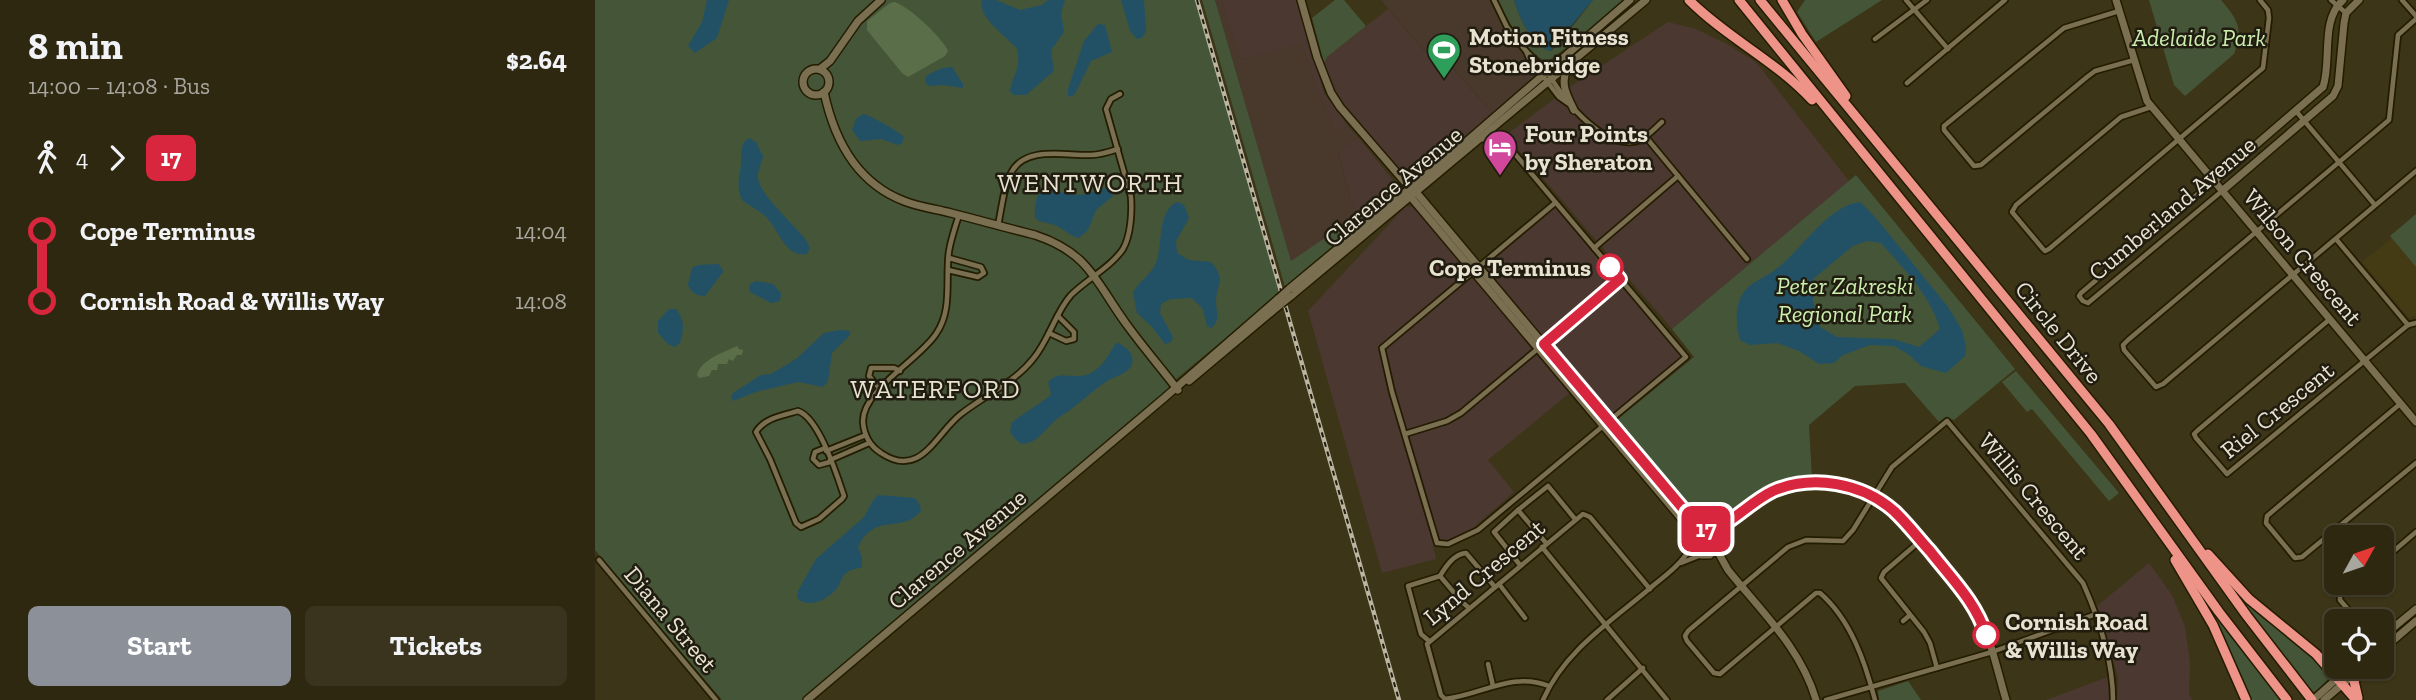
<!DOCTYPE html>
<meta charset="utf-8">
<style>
body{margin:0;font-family:"Zilla Slab",serif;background:#3a341f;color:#f1f3f6;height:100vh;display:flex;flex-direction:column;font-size:26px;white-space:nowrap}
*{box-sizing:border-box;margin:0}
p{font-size:23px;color:#a7a69f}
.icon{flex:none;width:38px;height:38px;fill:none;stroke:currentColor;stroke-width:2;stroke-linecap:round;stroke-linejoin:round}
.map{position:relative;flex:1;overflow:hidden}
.panel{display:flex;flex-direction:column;background:#2e2811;width:595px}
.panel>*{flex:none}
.badge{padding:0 14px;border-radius:10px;font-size:24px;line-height:46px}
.needle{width:46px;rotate:50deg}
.fabs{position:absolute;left:1729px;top:525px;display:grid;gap:14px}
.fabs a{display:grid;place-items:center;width:70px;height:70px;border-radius:10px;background:#2e2811;box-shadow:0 2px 5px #0004,0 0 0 2px #494431;font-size:35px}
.map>.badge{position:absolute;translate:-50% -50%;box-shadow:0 0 0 4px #fff}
.legs{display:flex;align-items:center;gap:10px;height:77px;padding:0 28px;font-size:23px}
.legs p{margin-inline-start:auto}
.overview{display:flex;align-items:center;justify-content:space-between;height:119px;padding:0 28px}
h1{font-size:38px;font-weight:700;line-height:52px}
.action{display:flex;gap:14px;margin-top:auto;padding:14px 28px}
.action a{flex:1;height:80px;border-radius:10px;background:#8c9099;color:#fff;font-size:28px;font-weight:700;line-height:80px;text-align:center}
.action a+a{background:#3a341f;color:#f1f3f6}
ul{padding:0 28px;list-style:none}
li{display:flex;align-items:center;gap:24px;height:70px;font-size:26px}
li i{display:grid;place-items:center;width:10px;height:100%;margin:0 9px;background:currentColor}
li i::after{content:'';width:18px;height:18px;margin:-9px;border:5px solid;border-radius:50%;background:#2e2811}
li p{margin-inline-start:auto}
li:first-child i{background:linear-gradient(#0000 50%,currentColor 0)}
li:last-child i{background:linear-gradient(currentColor 50%,#0000 0)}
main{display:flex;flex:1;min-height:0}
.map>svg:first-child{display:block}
</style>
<main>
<section class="panel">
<div class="overview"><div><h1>8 min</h1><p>14:00 – 14:08 · Bus</p></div><b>$2.64</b></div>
<div class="legs"><svg class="icon" aria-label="walk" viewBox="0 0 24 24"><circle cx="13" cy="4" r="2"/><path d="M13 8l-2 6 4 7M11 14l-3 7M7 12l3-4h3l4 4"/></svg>4<svg class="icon" aria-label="forward" viewBox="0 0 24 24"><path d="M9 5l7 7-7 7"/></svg><b class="badge" style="background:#d7263d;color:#fff">17</b></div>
<ul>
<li><i style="color:#d7263d"></i><b>Cope Terminus</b><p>14:04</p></li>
<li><i style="color:#d7263d"></i><b>Cornish Road &amp; Willis Way</b><p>14:08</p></li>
</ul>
<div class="action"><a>Start</a><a>Tickets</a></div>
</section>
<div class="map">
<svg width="1821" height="700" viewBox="0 0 1821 700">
<rect width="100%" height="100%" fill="#3d3517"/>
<g fill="#4b3831">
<path d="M627 0H701L729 93 753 126 742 134 724 95 707 43 650 59 645 57 632 22Z"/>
<path d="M793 9 843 67 851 60 898 114 829 172 820 177 814 178 808 174 747 102 736 82 729 63 732 57Z"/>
<path d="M1073 22 1101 29 1132 44 1161 62 1254 181 1077 329 911 135 979 84Z"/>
<path d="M763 137 800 183 799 192 761 218 743 152Z"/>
<path d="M960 203 1054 314 1093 355 1014 421 883 267Z"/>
<path d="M811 206 819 207 975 393 893 460 919 492 877 529 838 546 841 559 787 573 713 311Z"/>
<path d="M1554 563 1577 595 1590 626 1595 662 1594 693 1597 700H1522L1523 677 1502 606Z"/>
<path d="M1518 675 1519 700H1451Z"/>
</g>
<g fill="#49392d">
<path d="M620 0H627L632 22 645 57 650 59 707 42 724 95 742 133 753 126 763 137 743 153 761 218 696 262Z"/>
<path d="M786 0H894L910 31 939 69 940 76 898 114 852 60 843 67Z"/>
</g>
<path fill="#443a13" d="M1797 238 1821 267V316L1814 318 1767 262Z"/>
<g fill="#455538">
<path d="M0 0H601L685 291 668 307 574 385 573 391 566 398 207 700H127L0 550Z"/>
<path d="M607 0H620L696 261 798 192 800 183 804 187V193L690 287Z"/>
<path d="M740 0H749L771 26 732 57 729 63 717 18Z"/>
<path d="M903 0H919C925 18 935 44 955 51L962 46 998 0H1029L991 33 953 61C936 60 909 16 903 0Z"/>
<path d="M1210 0H1287L1221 42 1202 12Z"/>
<path d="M1554 0H1626C1642 19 1649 28 1639 54L1590 96 1579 85Z"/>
<path d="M1261 175 1420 369 1359 420 1351 417 1344 422 1310 383 1260 386 1214 425 1217 478 1190 482 1177 487 1123 526 1118 528 1101 524 1018 423 1099 357 1077 329Z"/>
<path d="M1821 214V267L1795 236Z"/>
<path d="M1421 371 1524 493 1514 501 1437 409 1432 412 1407 382Z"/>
<path d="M1626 574 1660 609 1714 650 1735 677 1717 696Z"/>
<path d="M1607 597H1608L1687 700H1656Z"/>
<path d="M1313 681 1326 700H1284L1283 691Z"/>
</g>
<g fill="#5a6f49">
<path d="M300 2C314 7 347 37 353 51L350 56 313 77 307 73 272 30V21L295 3Z"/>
<path d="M142 346 144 349 148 350 147 355H142L138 361 134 359 132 364H123L122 370H117L114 376 104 378 102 375C106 359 130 352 142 346Z"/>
</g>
<g fill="#225166" fill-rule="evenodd">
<path d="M112 0H134L122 38 100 53 93 46 107 22Z"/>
<path d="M387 0H401L425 10 447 5 453 0H470L466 13 469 32 456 50 459 71 431 95H419L415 91C417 74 427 69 422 49 413 37 382 18 387 0Z"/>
<path d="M526 0H549L551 31 547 38 542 39 535 31Z"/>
<path d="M919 0H998L955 51C935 44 925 18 919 0Z"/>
<path d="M503 24 510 25 517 52 496 61 480 94 475 97 473 95V89L489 41Z"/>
<path d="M357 67 368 84V88L348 85 335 86 330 83 331 76C339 71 348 67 357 67Z"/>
<path d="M268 114C275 115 305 132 309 137L307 143 303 145 286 139 265 141 257 130 261 119Z"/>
<path d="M154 138 161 142 168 156C167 163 162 172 163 178 165 196 200 225 211 240L215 248 212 254C191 258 184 231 172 218 166 211 156 207 148 201 140 187 145 179 146 163 147 153 144 144 154 138Z"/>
<path d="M511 188 516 189 518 196 501 210 493 230 484 238C475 236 470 230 462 226 454 222 447 224 440 218 439 175 459 194 482 195 492 195 501 190 511 188Z"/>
<path d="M582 202 589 205 594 218 581 241 582 253 594 260 616 262C631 279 622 283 621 301 621 312 626 321 616 328L612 326 608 309 597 298 575 299 566 304 565 313 578 337 576 342 570 344 557 327 542 313 538 293C543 282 556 275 561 263 568 245 562 211 582 202Z"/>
<path d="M1265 202 1281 218 1353 307 1367 330 1371 346 1370 356 1351 373 1326 366 1313 354 1299 346 1275 345 1248 355 1239 363 1224 364 1204 351 1182 343 1155 345 1145 340C1141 324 1139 306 1149 292 1157 281 1170 278 1180 270 1206 251 1232 206 1265 202ZM1272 241 1286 243C1308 268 1336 296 1345 329L1324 347 1298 339 1242 337 1225 327 1218 302V279L1258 246Z"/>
<path d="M123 264 127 268 128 272 110 296C102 296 96 293 93 285L97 268 103 265Z"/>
<path d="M161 281 178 284 186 293 185 301 176 303 155 292 154 285Z"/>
<path d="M74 309H81C90 321 89 329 85 343L80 347 73 344 63 333V321Z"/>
<path d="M245 330 255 331V335L237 353 233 381 228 387 203 382 161 392 138 401 136 398 138 393 166 375 176 374 201 359 229 333Z"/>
<path d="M523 343C531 346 540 355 537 364 534 373 521 376 514 380 497 390 483 406 466 416 452 425 445 443 427 444L421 440 415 432 417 422 455 396 456 393 453 383C461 369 480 380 494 374 507 368 514 355 520 344Z"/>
<path d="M283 495 320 498 325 505 326 511C305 535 281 511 263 547L267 557V567C262 569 256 569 251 573 246 577 246 583 242 588 233 600 213 609 202 598L203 591 221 559 269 517 277 502Z"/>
</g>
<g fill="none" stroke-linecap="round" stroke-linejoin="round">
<g stroke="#241c00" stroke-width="8">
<g id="street">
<path d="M899 0 912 27 931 51 934 58 964 97 974 104"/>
<path d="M1311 0 1353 49"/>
<path d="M1736 0 1751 13"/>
<path d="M1807 0 1821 16"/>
<path d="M1524 11 1469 28 1349 126V130L1379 166 1386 165 1492 77 1500 71 1539 60"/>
<path d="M1821 19 1803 35 1794 120 1533 340 1528 345 1529 350 1561 387 1568 384 1821 171"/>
<path d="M1280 39 1332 0"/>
<path d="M932 52 952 72 970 99"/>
<path d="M1312 83 1410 0"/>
<path d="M1556 107 1526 117 1421 205 1417 212 1448 249 1450 251 1454 249 1668 68 1674 18 1673 10 1665 0"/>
<path d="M980 110C994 125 1022 150 1045 140 1053 136 1060 128 1067 122"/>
<path d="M1701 111 1780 205"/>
<path d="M1050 136 1152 259"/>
<path d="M909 141 1091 357 1014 421"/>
<path d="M1618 181 1486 293 1484 296 1488 301 1493 303 1627 191"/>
<path d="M960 203 787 348 797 392 842 543 853 544 883 530 1008 426"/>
<path d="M364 215C360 227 356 239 354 251 350 279 358 310 341 334 324 360 267 390 268 422 269 435 275 446 286 453 326 480 341 433 366 414 389 396 420 382 438 359 454 340 460 313 476 295 492 279 516 267 528 249 536 235 537 212 536 197L511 109 516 99 525 94"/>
<path d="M403 225C407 208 408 188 416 173 430 145 471 156 496 155 505 155 514 152 523 149"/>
<path d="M1741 239 1813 325"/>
<path d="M999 248 1083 176"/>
<path d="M353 270 383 277 389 273 386 267 354 258"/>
<path d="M1735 319 1602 431 1599 434 1601 438 1632 474 1813 325 1821 323"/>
<path d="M454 333 471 341 479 339V332L463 316"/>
<path d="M285 389 274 376 276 368H299L305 371"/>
<path d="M1805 404 1672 516 1671 523 1700 558 1707 557 1821 463"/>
<path d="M203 411C224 418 242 475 249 496L247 499 224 519 206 527 201 523 175 459 161 432C169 418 189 415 203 411Z"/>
<path d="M810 434 852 421 866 413 1025 280"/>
<path d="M230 448 220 452 218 459 224 465 235 462"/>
<path d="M231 451 271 435"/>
<path d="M235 460 274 443"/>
<path d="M923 510 899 532 925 565"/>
<path d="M1325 541 1289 572 1286 578 1329 632 1335 643 1342 668"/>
<path d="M951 543 923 510 953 486 980 519"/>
<path d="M947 547 1072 700"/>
<path d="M4 560 121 700"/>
<path d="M1787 561 1821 532"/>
<path d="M1086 563 1106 555"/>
<path d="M1761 583 1745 596V600L1763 621"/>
<path d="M904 584 930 618"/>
<path d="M874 608 866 601 845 576C851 566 859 554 871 553L900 587"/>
<path d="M1308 621 1315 615"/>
<path d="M834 641 826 634 813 586 845 576"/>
<path d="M893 664 898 686"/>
<path d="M954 686C917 671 887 695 850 699L846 695 832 644 988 514 995 517 1055 589"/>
<path d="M948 700C970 649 1020 619 1060 584 1074 573 1089 561 1097 545"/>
<path d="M1012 700 1048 668"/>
<path d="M1231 700 1397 652 1501 614"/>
<path d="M1280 700C1270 662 1256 620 1225 593H1221L1125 674 1119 673 1092 641 1090 636 1093 631 1193 547 1211 540 1248 541 1258 530 1297 467 1352 421 1488 583C1504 619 1518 660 1518 700"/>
</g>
</g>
<g stroke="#241c00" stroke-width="10">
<g id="secondary">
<path d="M706 0 722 57 736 93 745 107 815 188 821 192 1094 518 1109 529"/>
<path d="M1521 0 1552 101 1821 422"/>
<path d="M974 65C964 83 971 93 979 110"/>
<circle cx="221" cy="82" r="13"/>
<path d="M225 69 235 61 263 21 286 0"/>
<path d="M229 92C239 139 262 183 309 201 324 207 341 209 356 213 384 220 412 228 440 235 495 253 501 283 532 325 548 347 566 368 583 390"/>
<path d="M887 138 899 136 909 141"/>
<path d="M1619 181 1728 87C1737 61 1725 20 1748 0"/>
<path d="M1627 191 1738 96 1743 86 1749 23 1751 13 1764 0"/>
<path d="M815 192V196L1094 528 1098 538"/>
<path d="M694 289 872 141 1035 0"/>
<path d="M696 296 1051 0"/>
<path d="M594 381 686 304"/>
<path d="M1115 530C1135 527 1148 509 1164 499 1177 491 1190 487 1204 484 1270 472 1303 514 1341 559 1354 575 1370 591 1380 609 1396 637 1402 670 1411 700"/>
<path d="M1124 541 1137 521"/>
<path d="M1123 546 1115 555H1106L1098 546C1096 531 1110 524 1121 535L1123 552 1133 570C1166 611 1206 648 1221 700"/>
<path d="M1787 637 1821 609"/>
<path d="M1787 650 1821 621"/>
<path d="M212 700 568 399 684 298"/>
<path d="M1718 700 1755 667"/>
<path d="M1729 700 1764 670"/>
</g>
</g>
<g stroke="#241c00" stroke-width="12">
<g id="highway">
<path d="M1094 0C1132 38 1181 61 1217 100"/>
<path d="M1144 0 1496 434 1624 612 1692 700"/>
<path d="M1165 0 1514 424 1652 616 1717 700"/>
<path d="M1187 0 1207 34 1251 96"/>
<path d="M1613 554 1654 599 1721 654 1761 700"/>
<path d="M1580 560 1618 625 1651 700"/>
<path d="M1763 698 1759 681 1767 667"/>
</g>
</g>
<use href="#street" stroke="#7a7051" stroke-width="4.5"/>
<use href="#secondary" stroke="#7a7051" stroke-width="7"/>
<use href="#highway" stroke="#ee9388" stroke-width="9"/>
<g stroke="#bbb5a0" stroke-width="4.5">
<path id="rail" d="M602 0 804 700"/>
</g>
<use href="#rail" stroke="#201c10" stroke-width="2" stroke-dasharray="5" stroke-linecap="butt"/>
<g stroke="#241c00" stroke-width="10" stroke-linecap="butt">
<g id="secondary-bridge">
<path d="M684 298 694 289"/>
<path d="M686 304 696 296"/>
</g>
</g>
<use href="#secondary-bridge" stroke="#7a7051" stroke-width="7"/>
</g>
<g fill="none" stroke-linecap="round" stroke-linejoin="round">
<g stroke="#fff" stroke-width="16">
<path id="line-1" d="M1015 267 1025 279 949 344 1101 524 1115 530 1125 527C1144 516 1159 500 1178 491 1218 474 1267 483 1299 511 1312 523 1323 538 1335 551 1356 578 1381 602 1391 635"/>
</g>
<use href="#line-1" stroke="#d7263d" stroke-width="10"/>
</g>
<defs>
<g id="stadium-pin" transform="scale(1.75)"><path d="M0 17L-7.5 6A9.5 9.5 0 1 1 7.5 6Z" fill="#2e9e5b" stroke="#201c10"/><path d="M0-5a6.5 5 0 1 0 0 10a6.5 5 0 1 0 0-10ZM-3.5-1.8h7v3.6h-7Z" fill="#fff"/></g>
<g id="hotel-pin" transform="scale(1.75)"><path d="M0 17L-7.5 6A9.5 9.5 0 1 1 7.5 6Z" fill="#d1479c" stroke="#201c10"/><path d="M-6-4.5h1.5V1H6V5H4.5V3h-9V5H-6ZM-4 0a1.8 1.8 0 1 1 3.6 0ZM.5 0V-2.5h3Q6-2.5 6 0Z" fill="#fff"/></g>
</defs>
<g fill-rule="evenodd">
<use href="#stadium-pin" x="849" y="50"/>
<use href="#hotel-pin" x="905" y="147"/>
</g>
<g fill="#fff" stroke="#d7263d" stroke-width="3.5">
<circle cx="1015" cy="267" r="12"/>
<circle cx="1391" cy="635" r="12"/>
</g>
<g text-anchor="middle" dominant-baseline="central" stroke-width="5" stroke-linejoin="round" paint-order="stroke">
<g font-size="24" font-weight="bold" fill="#e8e3d1" stroke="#201c10" text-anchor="start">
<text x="874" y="36">Motion Fitness<tspan x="874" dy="28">Stonebridge</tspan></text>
<text x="930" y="133">Four Points<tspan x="930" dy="28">by Sheraton</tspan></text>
</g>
<g font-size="24" font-style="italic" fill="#cbeeae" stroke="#201c10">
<text x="1604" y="37">Adelaide Park</text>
<text x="1250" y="285">Peter Zakreski<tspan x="1250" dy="28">Regional Park</tspan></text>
</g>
<g font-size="24" fill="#e8e3d1" stroke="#201c10">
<text transform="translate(798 186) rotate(-40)">Clarence Avenue</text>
<text transform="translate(1577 208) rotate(-40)">Cumberland Avenue</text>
<text transform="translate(1708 257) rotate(50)">Wilson Crescent</text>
<text transform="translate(1464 332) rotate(51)">Circle Drive</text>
<text transform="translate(1682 410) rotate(-39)">Riel Crescent</text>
<text transform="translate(1439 496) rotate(50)">Willis Crescent</text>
<text transform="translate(362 549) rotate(-40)">Clarence Avenue</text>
<text transform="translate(889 572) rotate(-40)">Lynd Crescent</text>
<text transform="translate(76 619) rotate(50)">Diana Street</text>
</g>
<g font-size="24" font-weight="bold" fill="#e8e3d1" stroke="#201c10" text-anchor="end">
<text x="996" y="267">Cope Terminus</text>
<text x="1410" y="621" text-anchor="start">Cornish Road<tspan x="1410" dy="28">&amp; Willis Way</tspan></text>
</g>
<g font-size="26" letter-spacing="2" fill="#e8e3d1" stroke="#201c10">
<text x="496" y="183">WENTWORTH</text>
<text x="341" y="389">WATERFORD</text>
</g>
</g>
</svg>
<div class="fabs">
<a><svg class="needle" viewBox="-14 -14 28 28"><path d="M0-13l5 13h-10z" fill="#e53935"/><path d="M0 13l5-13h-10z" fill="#a7a69f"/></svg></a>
<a><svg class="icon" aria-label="locate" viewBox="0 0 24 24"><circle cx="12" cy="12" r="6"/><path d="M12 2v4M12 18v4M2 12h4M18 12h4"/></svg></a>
</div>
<b class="badge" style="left:1111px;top:529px;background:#d7263d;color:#fff">17</b>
</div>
</main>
